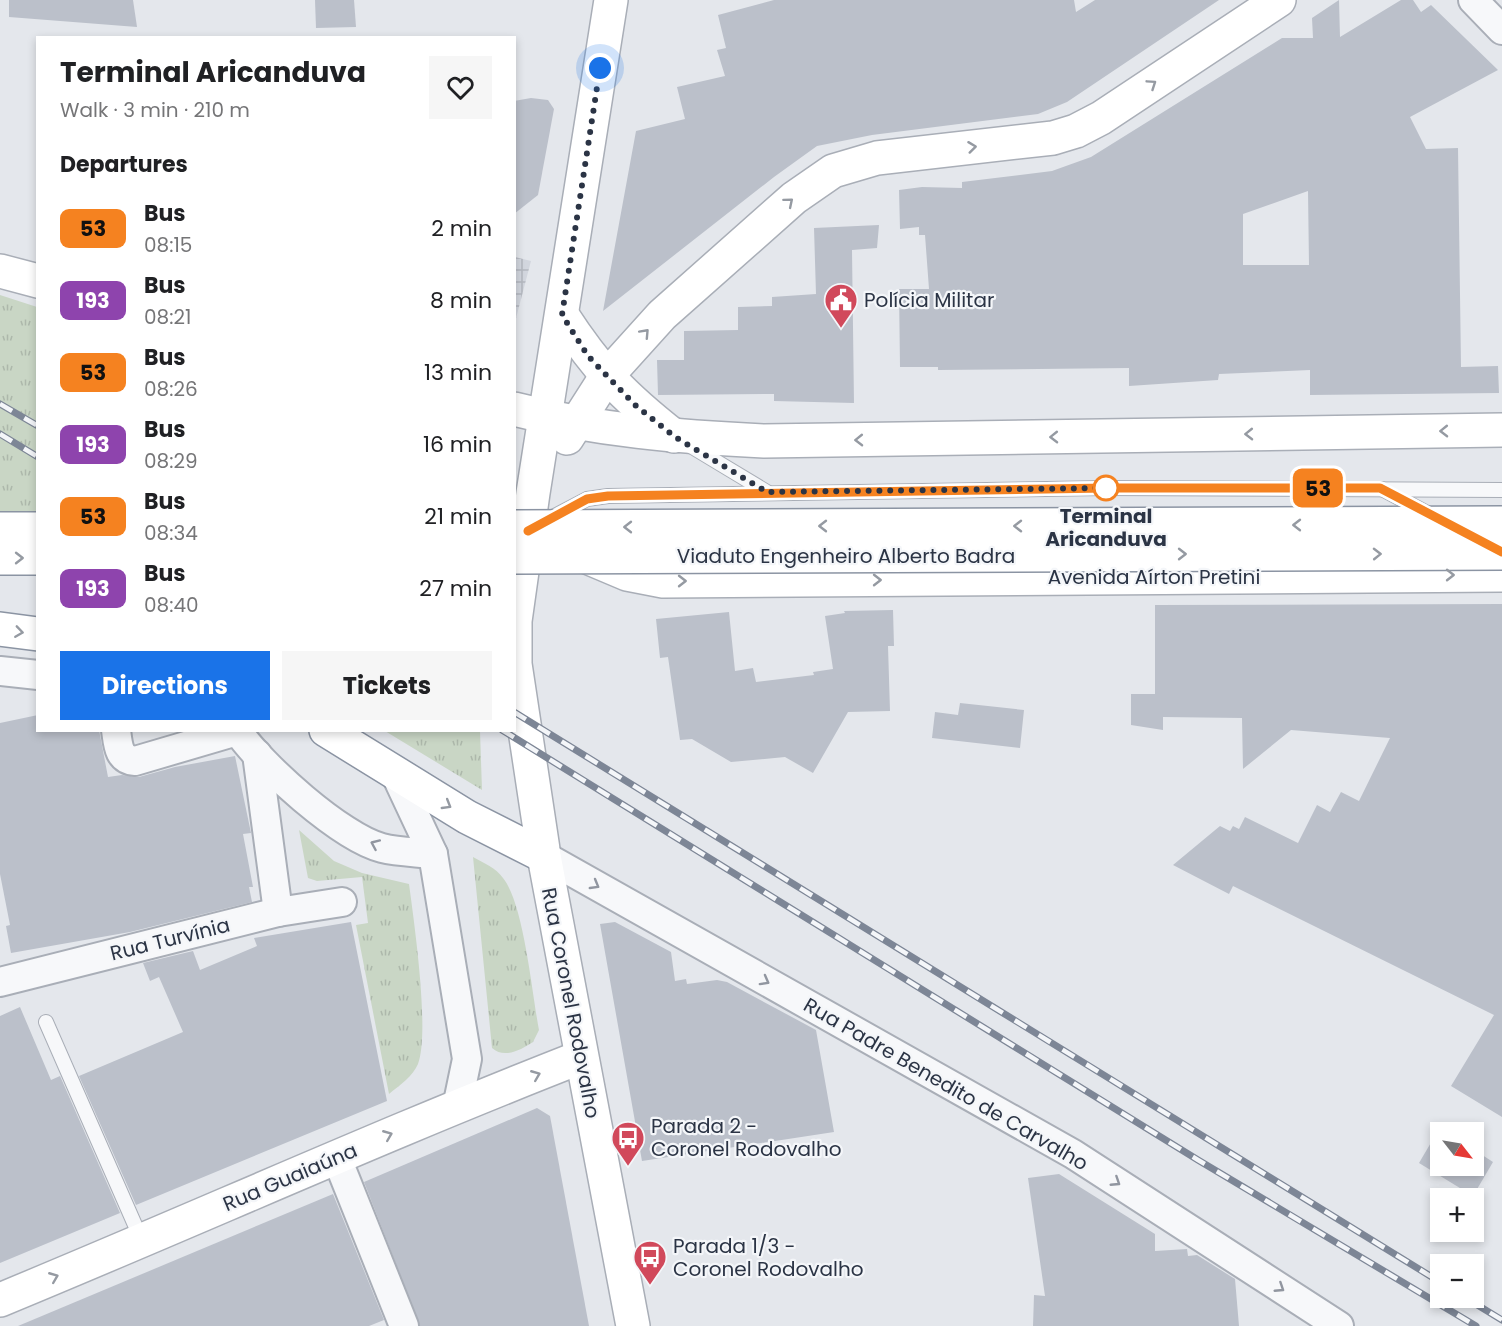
<!DOCTYPE html>
<meta charset="utf-8">
<style>
body{margin:0;font-family:Poppins,sans-serif;background:#f6f6f6;color:#202124;height:100vh;display:flex;flex-direction:column;font-size:22px;white-space:nowrap}
*{box-sizing:border-box;margin:0}
p{font-size:20px;color:#757577}
.icon{flex:none;width:33px;height:33px;fill:none;stroke:currentColor;stroke-width:2;stroke-linecap:round;stroke-linejoin:round}
.map{position:relative;flex:1;overflow:hidden}
.drawer{position:absolute;left:36px;top:36px;width:480px;height:696px;display:flex;flex-direction:column;background:#fff;border-radius:0px;box-shadow:0 3px 9px #0003}
.drawer>*{flex:none}
.badge{padding:0 12px;border-radius:9px;font-size:21px;line-height:39px}
.needle{width:39px;rotate:121deg}
.tools{position:absolute;left:1430px;top:1122px;display:grid;gap:12px}
.tools a{display:grid;place-items:center;width:54px;height:54px;border-radius:0px;background:#fff;box-shadow:0 3px 9px #0003;font-size:30px}
.you{position:absolute;width:30px;height:30px;margin:-15px;border:4px solid #fff;border-radius:50%;background:#1a73e8;box-shadow:0 0 0 9px #1a73e833}
.map>.badge{position:absolute;translate:-50% -50%;box-shadow:0 0 0 3px #fff}
h2{padding:0 24px;font-size:22px;line-height:54px}
.round{display:grid;place-items:center;flex:none;width:63px;height:63px;border-radius:0px;background:#f6f6f6}
.summary{display:flex;align-items:center;justify-content:space-between;height:102px;padding:0 24px}
h1{font-size:28px;font-weight:700;line-height:45px}
.primary-button{display:flex;gap:12px;margin-top:auto;padding:12px 24px}
.primary-button a{flex:1;height:69px;border-radius:0px;background:#1a73e8;color:#fff;font-size:24px;font-weight:700;line-height:69px;text-align:center}
.primary-button a+a{background:#f6f6f6;color:#202124}
ul{padding:0;list-style:none}
li{display:flex;align-items:center;gap:18px;height:72px;padding:0 24px}
li div{flex:1}
li b{display:block;font-size:22px}
li em{font-style:normal}
li .badge{min-width:66px;font-weight:700;text-align:center}
.map>svg:first-child{display:block}
</style>
<div class="map">
<svg width="1502" height="1326" viewBox="0 0 1502 1326">
<defs>
<pattern id="industrial-grid" width="8" height="8" patternUnits="userSpaceOnUse" patternTransform="scale(1.5)"><rect width="8" height="8" fill="#d2d6de"/><path d="M0 4h8M4 0v8" fill="none" stroke="#b4b8c0"/></pattern>
<pattern id="grass-tufts" width="24" height="20" patternUnits="userSpaceOnUse" patternTransform="scale(1.5)"><rect width="24" height="20" fill="#c9d6c5"/><path d="M3 7l-1-3M5 7V3M7 7l1-3M15 17l-1-3M17 17v-4M19 17l1-3" fill="none" stroke="#adb8ab"/></pattern>
</defs>
<rect width="100%" height="100%" fill="#e4e7ec"/>
<path fill="url(#industrial-grid)" d="M515 257 531 261 515 322 514 257Z"/>
<g fill="url(#grass-tufts)">
<path d="M0 295 37 307V542L0 516Z"/>
<path d="M385 731H480L482 790Z"/>
<path d="M299 830 334 861 362 873 409 884C414 921 430 1032 418 1064 413 1076 400 1085 389 1094L356 925 368 923 362 877 317 881 308 878Z"/>
<path d="M473 857C484 863 496 868 503 878 524 904 532 994 539 1030L533 1042C521 1050 504 1059 492 1048Z"/>
</g>
<g fill="#bbc0ca" fill-rule="evenodd">
<path d="M9 0H133L137 27 9 17Z"/>
<path d="M315 0H354L356 27 316 28Z"/>
<path d="M774 0H1074L1076 12 1095 0H1219L1067 102 1038 114 872 135 817 146 774 177 603 311 636 131 685 119 677 87 725 76 717 50 726 48 718 15Z"/>
<path d="M1339 0 1340 37 1401 0H1413L1421 12 1431 5 1498 70 1410 117 1426 149 1458 148 1461 367 1498 366 1499 393 1310 395V370L1219 374 1218 380 1129 386V368L938 370V367H900L899 289H929L925 235H919V227L900 229 899 190 922 187 962 188V182L1052 171 1091 157 1282 38H1313L1312 18ZM1308 191 1309 265H1243V214Z"/>
<path d="M531 98 548 100 554 109 538 195 514 214V101Z"/>
<path d="M879 225 877 248 852 250 854 403 774 401V394L658 395 657 360H684V331L738 330V307L772 306V297L816 294 814 228Z"/>
<path d="M1502 604V1117L1451 1086 1494 1015 1233 886 1229 894 1173 865 1220 826 1230 831 1233 826 1239 829 1245 817 1298 843 1317 805 1330 812 1341 792 1359 801 1390 738 1291 730 1243 769 1242 718 1163 717V730L1131 725V694H1155V605Z"/>
<path d="M893 610 894 646H888L890 711 848 712 813 773 785 757 731 762 692 739 680 740 668 657 660 658 656 619 729 612 735 671 753 668 756 682 814 675 813 672 833 669 825 616 845 613 844 611Z"/>
<path d="M960 703 1024 710 1020 748 932 738 935 712 958 715Z"/>
<path d="M38 715V730H99L108 777 122 775 139 777 175 767 235 756 251 833 243 834 253 887H249L252 902 130 932 11 953 6 926 10 925 0 874V723Z"/>
<path d="M351 922 387 1101 136 1205 79 1076 183 1032 159 977 150 981 143 963 193 951 200 970 257 946 254 938Z"/>
<path d="M615 922 671 952 675 981 686 979 687 984 717 980 727 982 816 1030 834 1132 642 1161 600 924Z"/>
<path d="M20 1007 51 1080 60 1076 120 1213 0 1263V1016Z"/>
<path d="M537 1108 550 1116 589 1326H420L364 1182Z"/>
<path d="M1439 1129 1446 1132H1440V1166H1473V1149L1493 1162 1473 1196 1419 1163Z"/>
<path d="M1059 1174 1155 1234V1251L1187 1249 1188 1256 1197 1255 1235 1279 1239 1326H1033L1034 1295 1045 1296 1028 1178Z"/>
<path d="M333 1194 384 1320 369 1326H18Z"/>
</g>
<g fill="none" stroke-linecap="round" stroke-linejoin="round">
<g stroke="#a9aeb7" stroke-width="16">
<g id="lane">
<path d="M689 445 767 492"/>
<path d="M1382 489 1431 515"/>
<path d="M549 519 587 499 608 496 1106 488 1502 490"/>
<path d="M46 1022 142 1241"/>
</g>
</g>
<g stroke="#a9aeb7" stroke-width="32">
<g id="street">
<path d="M1473 0 1502 30"/>
<path d="M0 671 38 675"/>
<path d="M116 730C118 744 118 760 135 761L237 731"/>
<path d="M237 730C260 765 342 838 382 848 398 852 416 852 433 854"/>
<path d="M257 754 278 912"/>
<path d="M395 773 433 854 467 1059 457 1107"/>
<path d="M544 856 1073 1154 1339 1326"/>
<path d="M0 982 278 912 342 902"/>
<path d="M336 1156 404 1326"/>
</g>
</g>
<g stroke="#a9aeb7" stroke-width="36">
<g id="secondary">
<path d="M611 0 533 493 515 621V664L544 856 633 1326"/>
<path d="M0 271 38 281"/>
<path d="M562 315C597 369 623 396 674 436"/>
<path d="M514 409C596 430 680 437 764 441L1502 430"/>
<path d="M567 438 606 377 662 315 794 198 833 171 877 158 1053 138 1076 131 1101 118 1279 0"/>
<path d="M582 555 627 574 663 581 1502 575"/>
<path d="M0 1300C194 1220 386 1133 581 1057"/>
</g>
</g>
<g stroke="#8b94a3" stroke-width="36">
<g id="highway">
<path d="M0 529H38"/>
<path d="M0 558H38"/>
<path d="M0 629 38 634"/>
<path d="M326 730 467 817 544 856"/>
</g>
</g>
<use href="#lane" stroke="#f7f8fa" stroke-width="14"/>
<use href="#street" stroke="#f7f8fa" stroke-width="28"/>
<use href="#secondary" stroke="#fff" stroke-width="33"/>
<use href="#highway" stroke="#fff" stroke-width="33"/>
<g stroke="#7d8696" stroke-width="7">
<g id="rail">
<path d="M0 404 38 426"/>
<path d="M0 434 38 457"/>
<path d="M514 712 1440 1282"/>
<path d="M502 730 1198 1160 1476 1326"/>
<path d="M1466 1298 1502 1320"/>
</g>
</g>
<use href="#rail" stroke="#f4f6f9" stroke-width="4.5" stroke-dasharray="14" stroke-linecap="butt"/>
<g stroke="#8b94a3" stroke-width="36" stroke-linecap="butt">
<g id="highway-bridge">
<path d="M514 527 1502 523"/>
<path d="M514 557 1502 553"/>
</g>
</g>
<use href="#highway-bridge" stroke="#fff" stroke-width="33"/>
</g>
<defs><path id="oneway-chevron" d="M-2-3.5L2.5 0L-2 3.5" fill="none" stroke-width="1.6" stroke-linecap="round" stroke-linejoin="round" transform="scale(1.5)"/></defs>
<g stroke="#959aa2">
<use href="#oneway-chevron" transform="translate(1152 84) rotate(-34)"/>
<use href="#oneway-chevron" transform="translate(972 147) rotate(-7)"/>
<use href="#oneway-chevron" transform="translate(789 202) rotate(-40)"/>
<use href="#oneway-chevron" transform="translate(645 333) rotate(-47)"/>
<use href="#oneway-chevron" transform="translate(1444 431) rotate(179)"/>
<use href="#oneway-chevron" transform="translate(1249 434) rotate(179)"/>
<use href="#oneway-chevron" transform="translate(1054 437) rotate(179)"/>
<use href="#oneway-chevron" transform="translate(859 440) rotate(179)"/>
<use href="#oneway-chevron" transform="translate(1297 525) rotate(180)"/>
<use href="#oneway-chevron" transform="translate(823 526) rotate(180)"/>
<use href="#oneway-chevron" transform="translate(1018 526) rotate(180)"/>
<use href="#oneway-chevron" transform="translate(628 527) rotate(180)"/>
<use href="#oneway-chevron" transform="translate(1182 554)"/>
<use href="#oneway-chevron" transform="translate(1377 554) rotate(-1)"/>
<use href="#oneway-chevron" transform="translate(19 558)"/>
<use href="#oneway-chevron" transform="translate(1450 575)"/>
<use href="#oneway-chevron" transform="translate(877 580)"/>
<use href="#oneway-chevron" transform="translate(682 581)"/>
<use href="#oneway-chevron" transform="translate(19 632) rotate(8)"/>
<use href="#oneway-chevron" transform="translate(447 805) rotate(31)"/>
<use href="#oneway-chevron" transform="translate(536 1075) rotate(-22)"/>
<use href="#oneway-chevron" transform="translate(388 1135) rotate(-22)"/>
<use href="#oneway-chevron" transform="translate(54 1277) rotate(-22)"/>
</g>
<g stroke="#9196a0">
<use href="#oneway-chevron" transform="translate(375 844) rotate(-156)"/>
<use href="#oneway-chevron" transform="translate(595 885) rotate(30)"/>
<use href="#oneway-chevron" transform="translate(765 981) rotate(29)"/>
<use href="#oneway-chevron" transform="translate(1116 1182) rotate(33)"/>
<use href="#oneway-chevron" transform="translate(1280 1288) rotate(33)"/>
</g>
<g fill="none" stroke-linecap="round" stroke-linejoin="round">
<g stroke="#fff" stroke-width="14">
<path id="line" d="M528 531 587 499 608 496 1106 488H1380L1502 552"/>
</g>
<use href="#line" stroke="#f58220" stroke-width="9"/>
<path stroke="#2b3445" stroke-width="6" stroke-dasharray="0 10.8" d="M600 68 562 315 588 356 635 405 675 437 767 492 1106 488"/>
</g>
<defs>
<g id="civic-pin" transform="scale(1.725)"><path d="M0 17L-7.5 6A9.5 9.5 0 1 1 7.5 6Z" fill="#d1495b" stroke="#f4f6f9"/><path d="M-.6-6.5H3V-4.5H.6V-3L4-1V1h2V6H-6V1h2V-1L-.6-3ZM-1.2 2.5V6h2.4V2.5Z" fill="#fff"/></g>
<g id="bus-pin" transform="scale(1.725)"><path d="M0 17L-7.5 6A9.5 9.5 0 1 1 7.5 6Z" fill="#d1495b" stroke="#f4f6f9"/><path d="M-5-6H5V4H4V6H2V4H-2V6H-4V4H-5ZM-3.5-4V0h7V-4ZM-3.5 1.2v1.5H-2V1.2ZM2 1.2v1.5H3.5V1.2Z" fill="#fff"/></g>
</defs>
<g fill-rule="evenodd">
<use href="#civic-pin" x="841" y="300"/>
<use href="#bus-pin" x="628" y="1138"/>
<use href="#bus-pin" x="650" y="1257"/>
</g>
<circle fill="#fff" stroke="#f58220" stroke-width="3" cx="1106" cy="488" r="12"/>
<g text-anchor="middle" dominant-baseline="central" stroke-width="4.5" stroke-linejoin="round" paint-order="stroke">
<g font-size="20" fill="#2b3445" stroke="#f4f6f9" text-anchor="start">
<text x="864" y="300">Polícia Militar</text>
<text x="651" y="1126">Parada 2 -<tspan x="651" dy="23">Coronel Rodovalho</tspan></text>
<text x="673" y="1246">Parada 1/3 -<tspan x="673" dy="23">Coronel Rodovalho</tspan></text>
</g>
<g font-size="20" font-weight="bold" fill="#2b3445" stroke="#f4f6f9">
<text x="1106" y="516">Terminal<tspan x="1106" dy="23">Aricanduva</tspan></text>
</g>
<g font-size="20" fill="#2b3445" stroke="#f4f6f9">
<text x="846" y="556">Viaduto Engenheiro Alberto Badra</text>
<text x="1154" y="577">Avenida Aírton Pretini</text>
<text transform="translate(170 939) rotate(-14)">Rua Turvínia</text>
<text transform="translate(571 1003) rotate(79)">Rua Coronel Rodovalho</text>
<text transform="translate(946 1084) rotate(30)">Rua Padre Benedito de Carvalho</text>
<text transform="translate(290 1177) rotate(-23)">Rua Guaiaúna</text>
</g>
</g>
</svg>
<div class="tools">
<a><svg class="needle" viewBox="-14 -14 28 28"><path d="M0-13l5 13h-10z" fill="#e53935"/><path d="M0 13l5-13h-10z" fill="#757577"/></svg></a>
<a>+</a>
<a>−</a>
</div>
<div class="you" style="left:600px;top:68px"></div>
<b class="badge" style="left:1318px;top:488px;background:#f58220;color:#111">53</b>
<section class="drawer">
<div class="summary"><div><h1>Terminal Aricanduva</h1><p>Walk · 3 min · 210 m</p></div><a class="round"><svg class="icon" aria-label="heart" viewBox="0 0 24 24"><path d="M12 20l-8-8c-3-5 5-10 8-4 3-6 11-1 8 4z"/></svg></a></div>
<h2>Departures</h2>
<ul>
<li><span class="badge" style="background:#f58220;color:#111">53</span><div><b>Bus</b><p>08:15</p></div><em>2 min</em></li>
<li><span class="badge" style="background:#8e44ad;color:#fff">193</span><div><b>Bus</b><p>08:21</p></div><em>8 min</em></li>
<li><span class="badge" style="background:#f58220;color:#111">53</span><div><b>Bus</b><p>08:26</p></div><em>13 min</em></li>
<li><span class="badge" style="background:#8e44ad;color:#fff">193</span><div><b>Bus</b><p>08:29</p></div><em>16 min</em></li>
<li><span class="badge" style="background:#f58220;color:#111">53</span><div><b>Bus</b><p>08:34</p></div><em>21 min</em></li>
<li><span class="badge" style="background:#8e44ad;color:#fff">193</span><div><b>Bus</b><p>08:40</p></div><em>27 min</em></li>
</ul>
<div class="primary-button"><a>Directions</a><a>Tickets</a></div>
</section>
</div>
